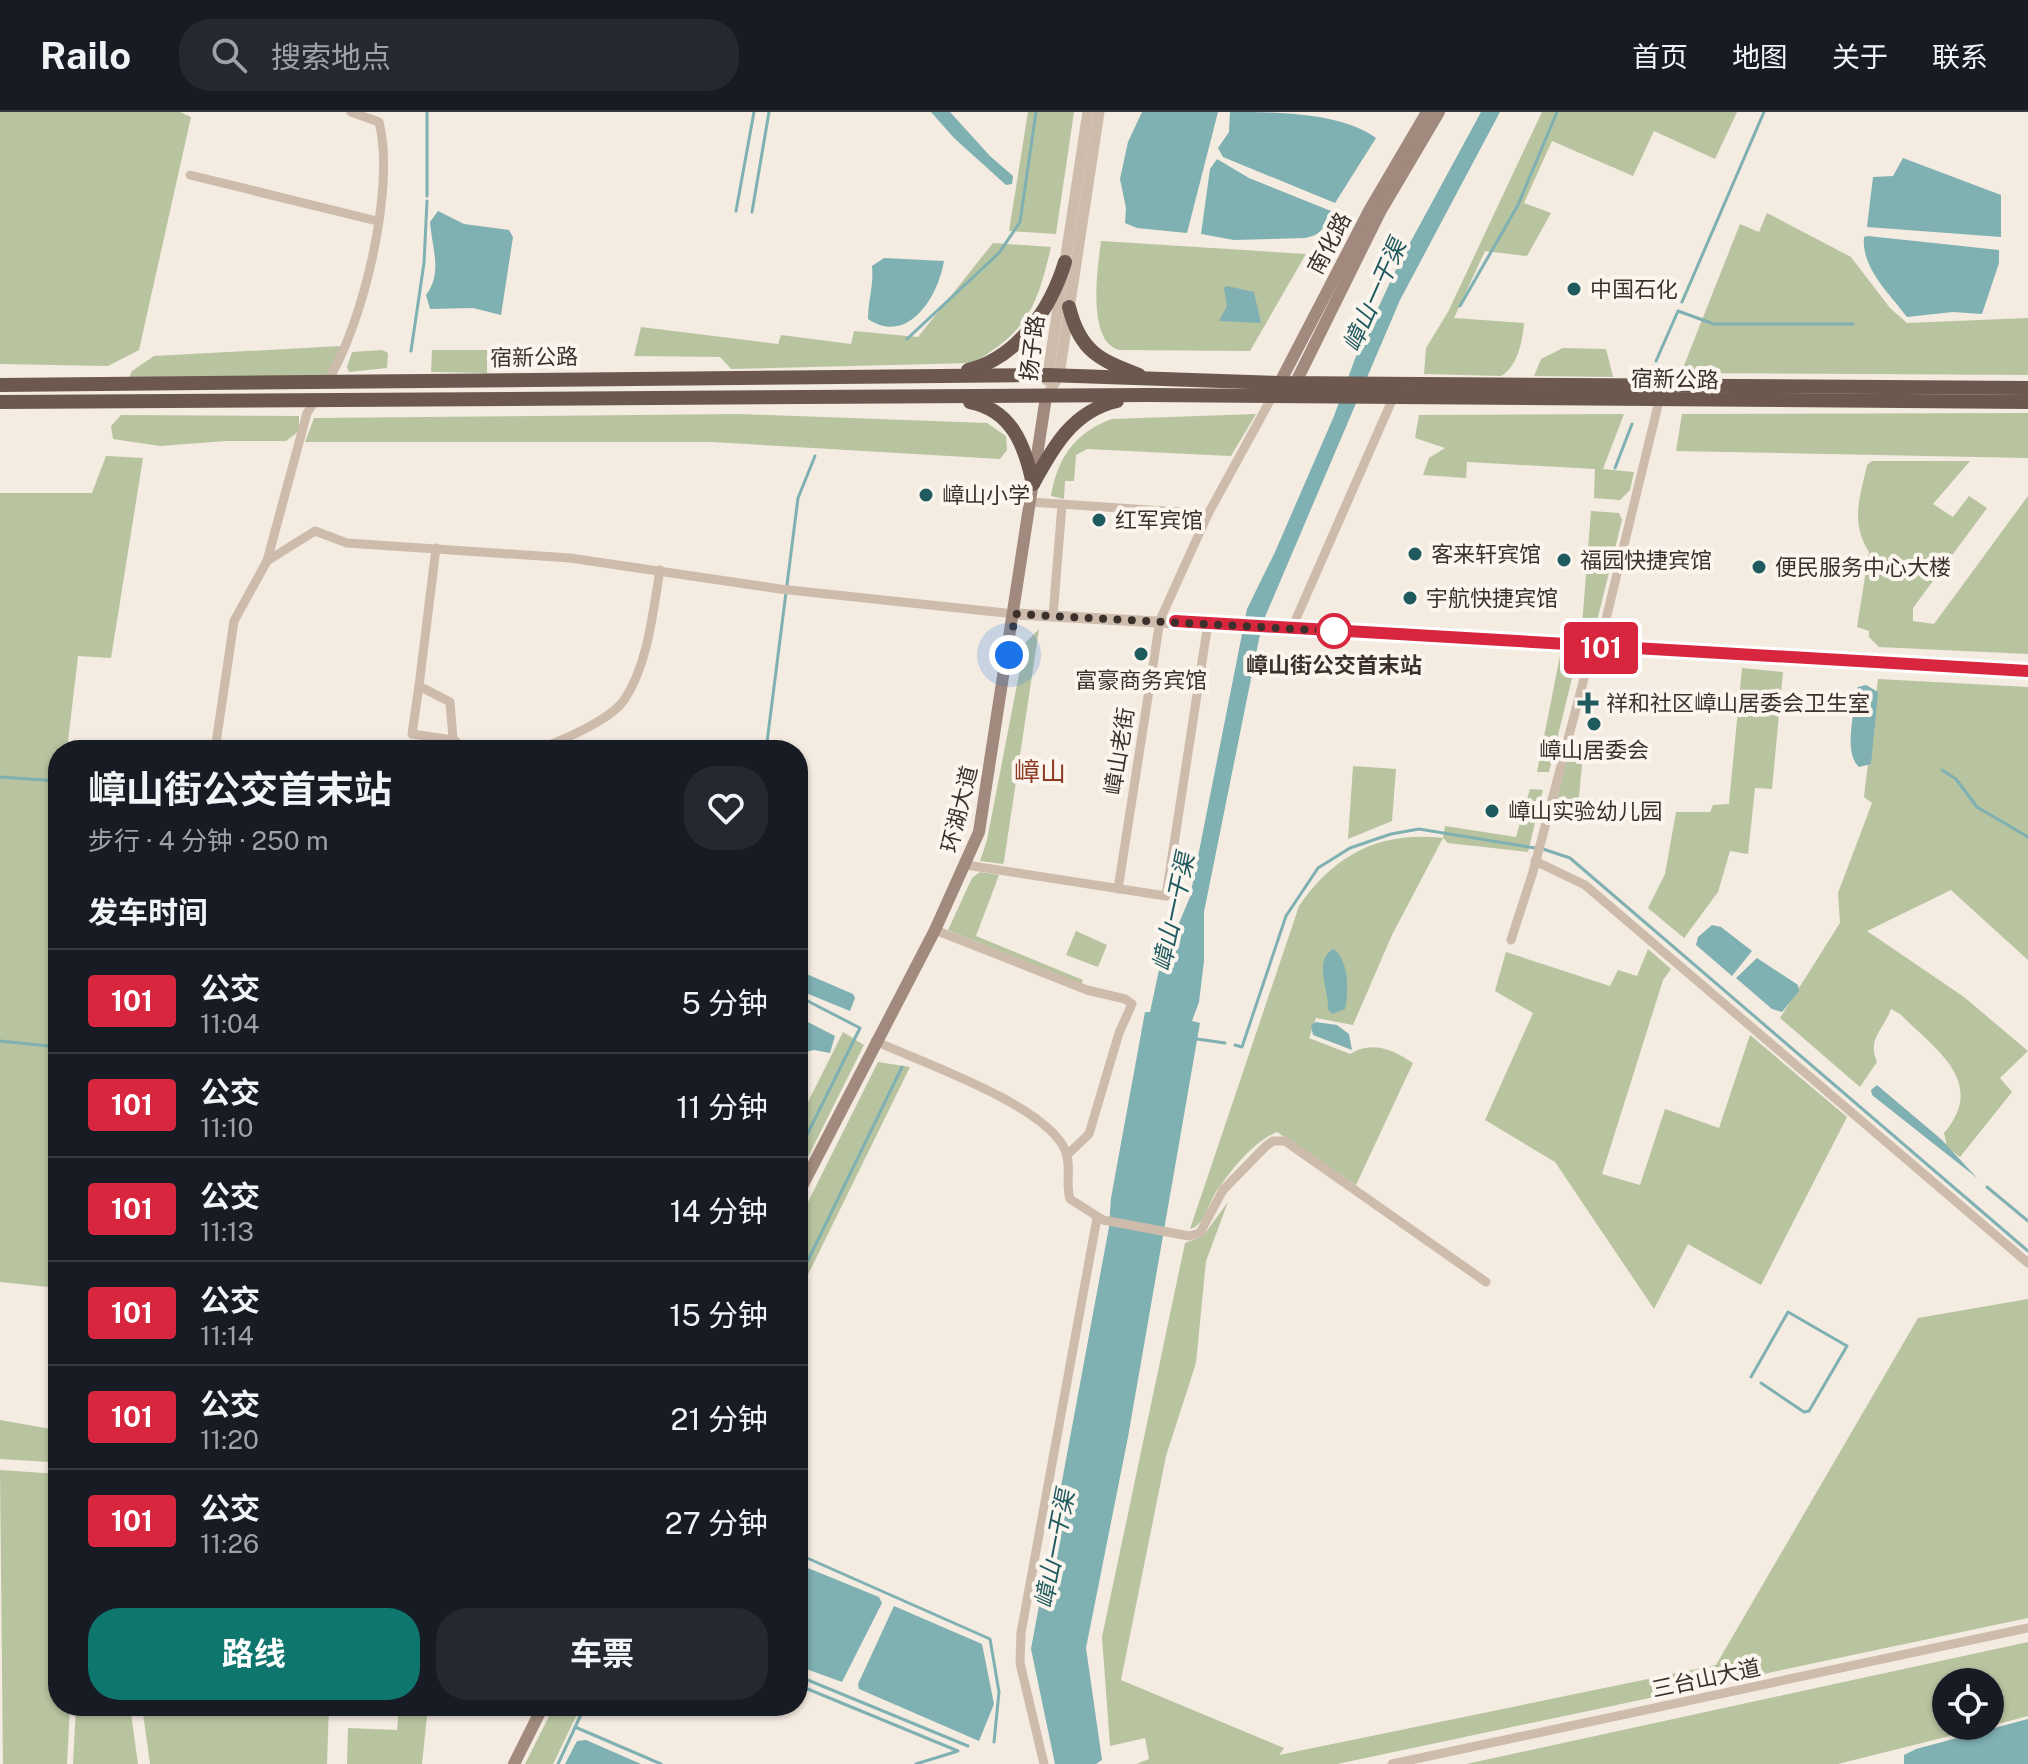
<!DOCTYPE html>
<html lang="zh">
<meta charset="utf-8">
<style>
body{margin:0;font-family:"Public Sans","Noto Sans SC",sans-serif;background:#242831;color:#f1f3f6;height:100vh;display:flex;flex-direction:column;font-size:30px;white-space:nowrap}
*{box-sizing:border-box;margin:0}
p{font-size:26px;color:#9ea1a6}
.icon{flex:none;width:44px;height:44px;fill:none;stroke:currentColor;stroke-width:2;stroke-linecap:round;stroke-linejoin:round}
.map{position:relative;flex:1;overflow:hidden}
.sheet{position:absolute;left:48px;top:628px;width:760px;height:976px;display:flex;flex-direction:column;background:#171b24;border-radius:32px;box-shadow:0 2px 6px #0004}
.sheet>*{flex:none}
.badge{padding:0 16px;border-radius:6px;font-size:28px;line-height:52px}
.buttons{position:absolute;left:1932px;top:1556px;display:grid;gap:16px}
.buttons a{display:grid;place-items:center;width:72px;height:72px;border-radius:50%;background:#171b24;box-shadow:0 2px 6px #0004;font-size:40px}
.you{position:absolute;width:40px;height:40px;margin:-20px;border:6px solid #fff;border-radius:50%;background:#1a73e8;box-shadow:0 0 0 12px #1a73e833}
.map>.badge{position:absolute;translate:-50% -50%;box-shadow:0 0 0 4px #fff}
h2{padding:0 40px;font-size:30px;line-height:72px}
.round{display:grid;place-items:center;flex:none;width:84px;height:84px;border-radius:32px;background:#242831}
.head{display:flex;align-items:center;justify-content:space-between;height:136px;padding:0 40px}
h1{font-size:38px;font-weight:700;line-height:60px}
.primary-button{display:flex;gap:16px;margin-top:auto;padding:16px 40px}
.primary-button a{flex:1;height:92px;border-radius:32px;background:#0f766e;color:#fff;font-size:32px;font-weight:700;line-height:92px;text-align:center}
.primary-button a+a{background:#242831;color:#f1f3f6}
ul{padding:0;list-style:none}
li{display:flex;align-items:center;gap:24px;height:104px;padding:0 40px;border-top:2px solid #363941}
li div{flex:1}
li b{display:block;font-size:30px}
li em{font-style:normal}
li .badge{min-width:88px;font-weight:700;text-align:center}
header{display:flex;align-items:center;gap:48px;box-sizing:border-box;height:112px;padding:0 40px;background:#171b24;border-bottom:2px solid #363941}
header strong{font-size:38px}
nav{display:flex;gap:44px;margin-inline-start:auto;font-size:28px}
.search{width:560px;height:72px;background:#242831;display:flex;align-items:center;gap:20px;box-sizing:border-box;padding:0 28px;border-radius:32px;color:#9ea1a6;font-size:30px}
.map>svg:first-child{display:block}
</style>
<header>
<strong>Railo</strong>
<div class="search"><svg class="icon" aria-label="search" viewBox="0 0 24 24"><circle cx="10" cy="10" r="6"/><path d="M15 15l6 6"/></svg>搜索地点</div>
<nav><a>首页</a><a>地图</a><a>关于</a><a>联系</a></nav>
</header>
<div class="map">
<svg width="2028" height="1652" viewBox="0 0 2028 1652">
<rect width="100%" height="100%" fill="#f4ebe1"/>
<g fill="#b8c4a0">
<path d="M0 0H180L191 5 139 238 108 254 0 252Z"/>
<path d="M1028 0H1074L1056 122 1009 119Z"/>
<path d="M1542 0H1737L1715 47 1654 19 1633 64 1552 29 1524 91 1551 101 1527 144 1485 139 1454 206 1524 211C1523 228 1517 256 1501 264L1424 262 1426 236 1448 200Z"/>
<path d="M1767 101 1851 145 1890 196 1907 211 2028 206V263L1681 261 1740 112 1759 120Z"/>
<path d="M1101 129 1306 142 1250 239 1119 238C1086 229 1098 154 1101 129Z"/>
<path d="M993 131 1051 135C1037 195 1027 220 972 251L731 257 720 245 634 244 641 215 778 232 781 223 851 232 854 219 918 225Z"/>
<path d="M342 234 326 264 129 266 132 259 154 244Z"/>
<path d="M1563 236 1606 237 1613 265 1534 264 1541 247Z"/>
<path d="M382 238 388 241 387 256 349 260 347 255 352 240Z"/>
<path d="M432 238H487V261L431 260Z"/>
<path d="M2028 301V346L1676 339 1682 302Z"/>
<path d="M739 302 987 311 1006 324 1007 338 1000 347 711 330H305L314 306Z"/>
<path d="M1256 302 1231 344 1087 337 1076 343 1074 369H1065L1064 387 1051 384C1057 347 1075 320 1112 307Z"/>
<path d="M1624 302 1603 357 1634 360 1630 378 1620 388 1594 386 1595 357 1467 350 1466 366 1423 363 1429 346 1445 336 1415 326 1419 303Z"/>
<path d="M121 303 299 304V319L286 329H226L160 334 113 327 111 314Z"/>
<path d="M106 344 143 346 111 546 78 544 67 638H58V1176L0 1170V381H92Z"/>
<path d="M1872 349H1970L1933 392 1953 405 1969 384 1987 396 1913 496V509L1934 512 2028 384V542L1879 535 1869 525V519L1857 515 1869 440C1850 410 1860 386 1867 353Z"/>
<path d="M1591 399 1619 401 1622 408 1595 517 1582 514Z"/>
<path d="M1039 517 1004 749 1003 752 980 749 987 728 1025 531Z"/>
<path d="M1560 544 1574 546 1575 554 1550 656 1549 660H1537Z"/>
<path d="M1742 556 1783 560 1772 677 1755 676 1748 742 1730 739 1718 780 1684 826 1648 796 1665 762 1676 700H1710L1713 693 1729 692Z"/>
<path d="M1878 567 2028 575V848L1951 778 1867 819 1964 885 2028 939 2000 966 2012 980 1960 1045 1947 1035 1944 1021C1988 970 1935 937 1900 902L1891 897C1883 919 1867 926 1877 950L1860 975 1780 906 1840 811 1838 781 1872 691 1864 685Z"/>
<path d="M1569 639 1583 641 1578 695 1556 691Z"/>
<path d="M1353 654 1396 657 1392 709 1348 727Z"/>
<path d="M1530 677 1543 678 1528 740 1448 731 1443 726 1392 823 1353 913 1316 906 1309 926 1350 942C1372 928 1394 938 1413 951L1356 1073 1277 1020C1254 1029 1232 1057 1218 1077 1208 1090 1206 1113 1190 1117L1299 794C1335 742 1380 719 1443 726L1445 714 1516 725Z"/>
<path d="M980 760 999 763 976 824 1083 868 1081 872 948 818 972 766Z"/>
<path d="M1076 819 1107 833 1098 855 1066 843Z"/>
<path d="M1648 837 1671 857 1663 868 1602 1062 1640 1073 1665 997 1719 1016 1750 923 1847 1005 1761 1173 1688 1132 1654 1197 1555 1050 1485 1008 1533 901 1495 879 1506 840 1610 874 1618 858 1637 864Z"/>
<path d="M843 920 864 933 798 1065V1010Z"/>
<path d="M878 950 910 955 798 1183V1110Z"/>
<path d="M1228 1090 1206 1149 1196 1251 1166 1344 1121 1568 1284 1636 1279 1643 1716 1553 1918 1206 2028 1187V1506L1337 1652H1136L1149 1647 1145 1626 1110 1634 1102 1525 1185 1131 1203 1124Z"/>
<path d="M0 1308 51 1317 49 1350 0 1347Z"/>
<path d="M0 1358 58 1362V1594H70L67 1652H3Z"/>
<path d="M2028 1530V1604L1990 1614V1570H1946V1614H1990L1838 1652H1466Z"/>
<path d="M76 1594H130L138 1652H73Z"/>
<path d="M142 1594H329L327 1652H150Z"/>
<path d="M399 1594H428L422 1652H347L348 1616 397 1618Z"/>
<path d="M554 1594H581L553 1652H525Z"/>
</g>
<g fill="#7fb0b2">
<path d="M931 0H950L990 44 1013 64 1012 72 1006 73 954 26Z"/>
<path d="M1142 0H1218L1187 121 1137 116 1125 111 1126 96 1120 67 1128 30Z"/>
<path d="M1230 0C1274 0 1341 0 1376 26L1335 91 1223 45 1218 36 1229 20Z"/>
<path d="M1481 0H1500L1400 188 1265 505 1259 527 1204 800V849L1199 890 1192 909 1200 911 1128 1325 1086 1536 1102 1648 1096 1652H1055L1031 1537 1109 1115 1111 1086 1145 900H1150L1162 844H1175L1174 823 1190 785 1247 497 1275 440 1334 304 1356 244 1398 153Z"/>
<path d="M1903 46 2001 83V125L1867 115 1873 65 1893 64Z"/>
<path d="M1217 47 1249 66 1331 99C1326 114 1322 123 1305 126L1234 128 1201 122 1210 57Z"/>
<path d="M438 99 464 112 509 118 513 125 501 203 473 196 430 197 426 183C443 161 432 136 430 110Z"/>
<path d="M1868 124 1999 138V151L1982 202 1953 200 1907 205C1890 182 1861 156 1864 125Z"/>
<path d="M884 146 944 149C938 185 908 234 868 207 868 188 874 173 872 154Z"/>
<path d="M1227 174 1254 180 1261 211 1219 209 1227 194 1224 176Z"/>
<path d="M1866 573 1878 580 1871 652 1859 655C1843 640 1855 602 1855 581L1858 575Z"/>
<path d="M1712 813 1721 815 1752 839 1732 864 1696 833 1698 825Z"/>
<path d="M1333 837C1349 846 1349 881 1345 897L1332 902 1328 897C1329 876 1313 850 1333 837Z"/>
<path d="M1757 846 1798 873 1799 879 1782 900 1772 897 1736 866Z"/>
<path d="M802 860 853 882 855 886 850 899 801 879 798 867Z"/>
<path d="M798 905 835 924 830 941 814 938 798 942Z"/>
<path d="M1316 910 1337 913 1349 922 1352 938 1313 923 1311 913Z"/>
<path d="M1877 973 1942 1028 1977 1066 1872 983 1871 978Z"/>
<path d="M798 1452 879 1485 882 1491 842 1570 798 1554Z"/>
<path d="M894 1494 982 1532 994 1592 979 1629 859 1577 858 1572Z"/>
<path d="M2028 1607V1652H1904V1643L1916 1637Z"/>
<path d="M586 1628 641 1652H565L577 1629Z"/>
</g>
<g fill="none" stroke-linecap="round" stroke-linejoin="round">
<g stroke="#7fb0b2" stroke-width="3">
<path d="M427 84V0"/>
<path d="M736 99 754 0"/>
<path d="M752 100 769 0"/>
<path d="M1682 190 1764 0"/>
<path d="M1460 194 1518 93 1557 0"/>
<path d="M907 227 999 141 1020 110 1036 0"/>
<path d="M411 239 424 151 427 89"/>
<path d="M1656 249 1678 199 1714 212H1853"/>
<path d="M1615 356 1632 312"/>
<path d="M766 638 798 386 815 344"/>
<path d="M1942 658 1956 667 1977 695 2028 725"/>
<path d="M0 665 58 669"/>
<path d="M1543 737 1570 746 2028 1139"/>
<path d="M798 884 860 916 798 1041"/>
<path d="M1197 927 1225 931"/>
<path d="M0 929 58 935"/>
<path d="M1235 933 1242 935 1286 804 1318 756 1350 736 1391 722 1419 717 1535 736"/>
<path d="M1987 1075 2028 1109"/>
<path d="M798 1169 902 955"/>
<path d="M1751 1265 1788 1200 1847 1234 1809 1299 1804 1300 1761 1271"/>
<path d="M798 1442 990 1527 999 1580 994 1630"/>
<path d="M798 1564 968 1634"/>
<path d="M798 1573 958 1639 916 1652"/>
<path d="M575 1615 661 1652"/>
<path d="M558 1652 585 1594"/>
</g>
<g stroke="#cdbbac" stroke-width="9">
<path d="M190 63 377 109"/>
<path d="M327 270C363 213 396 75 379 10L351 0"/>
<path d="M1030 390 1208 402"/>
<path d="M436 436 419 574 450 590 453 627 466 638"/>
<path d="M267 449 315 419 347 431 570 446 780 477 1015 502"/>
<path d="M1053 504 1062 393"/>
<path d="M1292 516 1393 286"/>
<path d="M1599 536 1659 289"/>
<path d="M419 574 412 622 453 628"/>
<path d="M215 638 234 509 267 449 307 301 315 289"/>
<path d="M533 638C556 632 611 608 624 588 648 553 653 499 660 458"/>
<path d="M1535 749 1585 773 2028 1151"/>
<path d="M966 753 1166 784 1208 511"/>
<path d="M1118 777 1160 508 1208 402 1272 285"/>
<path d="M935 818 1087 878 1125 887 1132 892 1119 921 1089 1022 1067 1043"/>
<path d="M1511 828 1533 760 1592 536"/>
<path d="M875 929C921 950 1046 993 1065 1038 1072 1053 1065 1071 1070 1087L1103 1108 1189 1124 1200 1121 1223 1078 1266 1034 1273 1029H1285L1486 1170"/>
<path d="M1044 1652 1020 1551 1021 1521 1097 1106"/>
<path d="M1392 1652 2028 1516"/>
</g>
<g stroke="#cdbbac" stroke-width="11">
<path d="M1047 268 1088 0"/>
<path d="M1046 285 1059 263 1099 0"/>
<path d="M1015 502 2028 559"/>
</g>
<g stroke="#a18a7d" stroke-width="12">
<path d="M1276 278 1370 97 1427 0"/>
<path d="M1292 278 1380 100 1439 0"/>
<path d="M798 1082 935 818 979 720 1046 285"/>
<path d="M514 1652 543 1594"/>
</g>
<g stroke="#6c584f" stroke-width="14">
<path d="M1069 195C1080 240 1100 248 1139 263"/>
<path d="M968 258C1018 246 1051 196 1065 150"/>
<path d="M0 273 1047 263 1280 271 2028 276"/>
<path d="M0 290 1149 283 2028 290"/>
<path d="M970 290C1012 298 1025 334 1033 372"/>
<path d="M1033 372C1053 335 1073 299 1117 289"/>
</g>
</g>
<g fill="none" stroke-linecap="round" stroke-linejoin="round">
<g stroke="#fff" stroke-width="18">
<path id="line" d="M1175 509 2028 559"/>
</g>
<use href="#line" stroke="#d7263d" stroke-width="12"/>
<path stroke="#3b302b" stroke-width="8" stroke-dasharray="0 14.4" d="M1009 543 1015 502 1334 519"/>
</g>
<g fill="#1f5a5e" stroke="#fbf5ee" stroke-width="3">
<circle cx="1574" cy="177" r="8"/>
<circle cx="926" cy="383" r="8"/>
<circle cx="1099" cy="408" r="8"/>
<circle cx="1415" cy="442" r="8"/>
<circle cx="1564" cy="448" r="8"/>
<circle cx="1759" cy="455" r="8"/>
<circle cx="1410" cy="486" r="8"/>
<circle cx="1141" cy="542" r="8"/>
<path d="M1584 579h8v8h8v8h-8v8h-8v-8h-8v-8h8z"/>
<circle cx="1594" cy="612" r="8"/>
<circle cx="1492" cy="699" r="8"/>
</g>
<circle fill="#fff" stroke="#d7263d" stroke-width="4" cx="1334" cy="519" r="16"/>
<g text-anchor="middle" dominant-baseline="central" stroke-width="8" stroke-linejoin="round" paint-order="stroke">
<g font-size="22" fill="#3b302b" stroke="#fbf5ee">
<text transform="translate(1329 131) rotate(-62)">南化路</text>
<text transform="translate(1032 236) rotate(-83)">扬子路</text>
<text transform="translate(534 245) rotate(-1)">宿新公路</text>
<text transform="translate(1675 267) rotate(1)">宿新公路</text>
<text transform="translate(1119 639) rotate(-81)">嶂山老街</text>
<text transform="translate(959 697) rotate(-76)">环湖大道</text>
<text transform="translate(1706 1566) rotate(-12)">三台山大道</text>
</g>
<g font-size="22" fill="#3b302b" stroke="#fbf5ee" text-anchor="start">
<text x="1590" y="177">中国石化</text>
<text x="942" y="383">嶂山小学</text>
<text x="1115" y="408">红军宾馆</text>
<text x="1431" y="442">客来轩宾馆</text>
<text x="1580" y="448">福园快捷宾馆</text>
<text x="1775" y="455">便民服务中心大楼</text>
<text x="1426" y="486">宇航快捷宾馆</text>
<text x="1141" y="568" text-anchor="middle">富豪商务宾馆</text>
<text x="1606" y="591">祥和社区嶂山居委会卫生室</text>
<text x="1594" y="638" text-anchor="middle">嶂山居委会</text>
<text x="1508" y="699">嶂山实验幼儿园</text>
</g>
<g font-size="22" font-weight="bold" fill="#3b302b" stroke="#fbf5ee">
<text x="1334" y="553">嶂山街公交首末站</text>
</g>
<g font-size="24" font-style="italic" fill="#1f5a5e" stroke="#fbf5ee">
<text transform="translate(1374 183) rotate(-66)">嶂山一干渠</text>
<text transform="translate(1173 800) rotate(-78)">嶂山一干渠</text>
<text transform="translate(1054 1437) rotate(-79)">嶂山一干渠</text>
</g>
<g font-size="26" fill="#8c3b22" stroke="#fbf5ee">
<text x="1040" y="659">嶂山</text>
</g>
</g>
</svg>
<div class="buttons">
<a><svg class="icon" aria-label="locate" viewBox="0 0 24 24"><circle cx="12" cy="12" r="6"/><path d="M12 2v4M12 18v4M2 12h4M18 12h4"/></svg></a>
</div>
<div class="you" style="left:1009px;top:543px"></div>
<b class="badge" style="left:1601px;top:536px;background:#d7263d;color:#fff">101</b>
<section class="sheet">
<div class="head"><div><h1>嶂山街公交首末站</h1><p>步行 · 4 分钟 · 250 m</p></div><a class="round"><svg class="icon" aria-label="heart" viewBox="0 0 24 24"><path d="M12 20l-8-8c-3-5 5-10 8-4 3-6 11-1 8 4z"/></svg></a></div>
<h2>发车时间</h2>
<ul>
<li><span class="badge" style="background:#d7263d;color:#fff">101</span><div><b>公交</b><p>11:04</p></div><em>5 分钟</em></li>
<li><span class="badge" style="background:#d7263d;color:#fff">101</span><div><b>公交</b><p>11:10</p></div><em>11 分钟</em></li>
<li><span class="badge" style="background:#d7263d;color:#fff">101</span><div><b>公交</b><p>11:13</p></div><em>14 分钟</em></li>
<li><span class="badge" style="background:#d7263d;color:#fff">101</span><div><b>公交</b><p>11:14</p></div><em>15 分钟</em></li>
<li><span class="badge" style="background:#d7263d;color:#fff">101</span><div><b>公交</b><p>11:20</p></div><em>21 分钟</em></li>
<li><span class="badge" style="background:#d7263d;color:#fff">101</span><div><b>公交</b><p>11:26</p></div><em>27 分钟</em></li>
</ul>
<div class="primary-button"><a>路线</a><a>车票</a></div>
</section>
</div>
